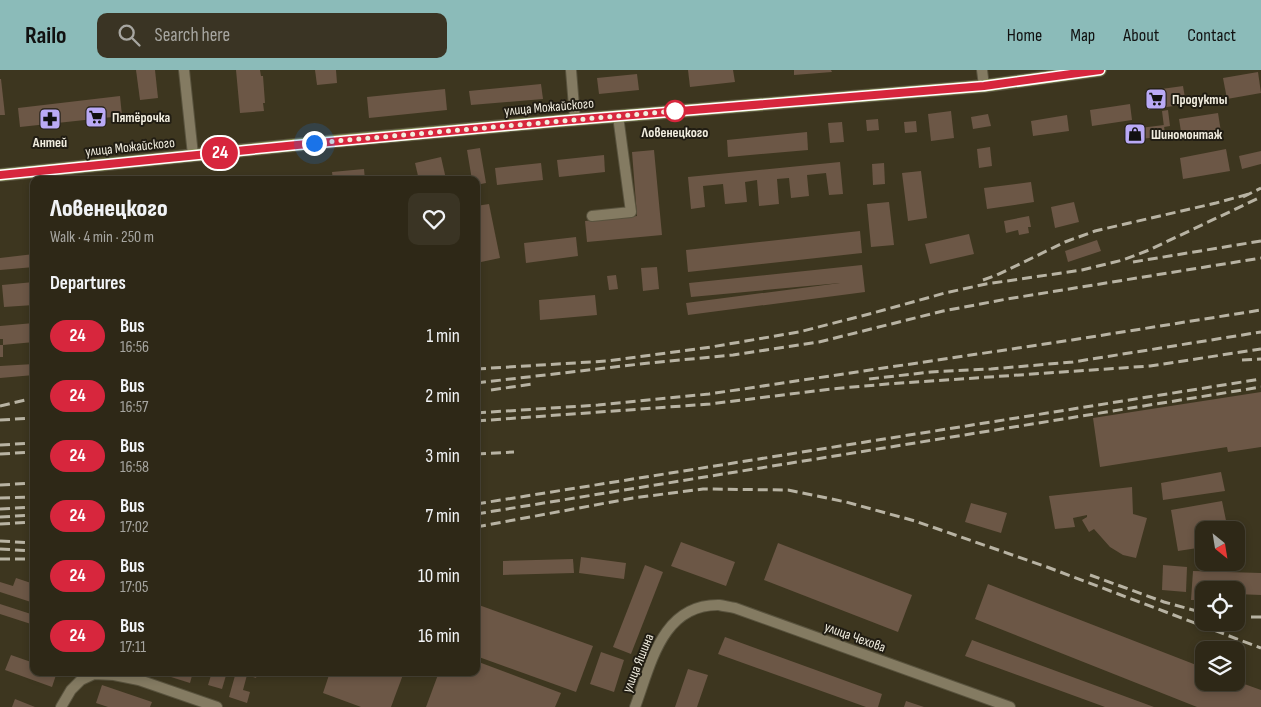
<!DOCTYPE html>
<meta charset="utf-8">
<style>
body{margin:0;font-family:"Sofia Sans Condensed",sans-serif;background:#3a3424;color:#f1f3f6;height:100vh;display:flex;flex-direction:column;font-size:19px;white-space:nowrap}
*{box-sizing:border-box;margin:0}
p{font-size:16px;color:#a7a6a1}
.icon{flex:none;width:28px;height:28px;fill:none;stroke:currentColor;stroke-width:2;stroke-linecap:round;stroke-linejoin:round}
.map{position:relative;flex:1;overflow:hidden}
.drawer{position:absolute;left:30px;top:106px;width:450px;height:500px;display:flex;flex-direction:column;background:#2e2817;border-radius:10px;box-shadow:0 2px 8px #0003,0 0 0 1px #494436}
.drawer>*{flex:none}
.badge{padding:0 10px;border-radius:16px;font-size:18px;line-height:32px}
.needle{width:32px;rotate:150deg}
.buttons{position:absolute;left:1195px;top:451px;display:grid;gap:10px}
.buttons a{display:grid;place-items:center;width:50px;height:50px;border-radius:10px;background:#2e2817;box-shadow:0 2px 8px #0003,0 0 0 1px #494436;font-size:25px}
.you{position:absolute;width:25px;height:25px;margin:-12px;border:4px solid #fff;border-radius:50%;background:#1a73e8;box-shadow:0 0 0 8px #1a73e833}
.map>.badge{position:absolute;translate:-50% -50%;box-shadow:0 0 0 2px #fff}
h2{padding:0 20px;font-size:19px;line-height:45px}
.round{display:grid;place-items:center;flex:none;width:52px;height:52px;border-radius:10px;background:#3a3424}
.overview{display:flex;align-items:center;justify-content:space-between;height:85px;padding:0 20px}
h1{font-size:24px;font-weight:800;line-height:38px}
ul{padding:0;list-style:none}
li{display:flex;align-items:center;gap:15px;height:60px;padding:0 20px}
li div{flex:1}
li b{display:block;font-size:19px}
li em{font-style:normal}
li .badge{min-width:55px;font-weight:700;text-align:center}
header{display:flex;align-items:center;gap:30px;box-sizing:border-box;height:70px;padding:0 25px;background:#8bbbb9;color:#111}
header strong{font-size:24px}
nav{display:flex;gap:28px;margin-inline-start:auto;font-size:18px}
.search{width:350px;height:45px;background:#3a3424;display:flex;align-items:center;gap:12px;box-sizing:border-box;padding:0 18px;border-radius:10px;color:#a7a6a1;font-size:19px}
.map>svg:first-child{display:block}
</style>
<header>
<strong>Railo</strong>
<div class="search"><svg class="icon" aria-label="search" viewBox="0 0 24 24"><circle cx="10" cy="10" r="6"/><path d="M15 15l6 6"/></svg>Search here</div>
<nav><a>Home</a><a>Map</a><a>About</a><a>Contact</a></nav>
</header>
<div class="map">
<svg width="1261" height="637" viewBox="0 0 1261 637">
<rect width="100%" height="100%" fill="#3d361f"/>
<g fill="#6c5746">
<path d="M136 0H155L158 28 140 30Z"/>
<path d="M236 0H260L261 6H263L265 33H263L264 41 240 43Z"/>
<path d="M315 0H336L337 13 317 15Z"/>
<path d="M688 0H733L735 12 690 17Z"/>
<path d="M794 0H831L832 2 794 5Z"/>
<path d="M1258 2 1261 23 1227 29 1223 8Z"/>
<path d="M637 4 639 20 599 24 597 8Z"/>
<path d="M0 9H1L5 45H0Z"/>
<path d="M541 14 543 29 471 35 469 21Z"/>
<path d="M1183 16 1186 34 1148 40 1147 21Z"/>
<path d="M445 19 447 40 369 48 367 27Z"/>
<path d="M120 26 122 46 20 57 18 38Z"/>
<path d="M1130 34 1132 50 1092 56 1090 40Z"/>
<path d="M1168 40 1170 56 1164 57 1162 41Z"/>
<path d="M951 41 954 68 931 71 928 44Z"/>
<path d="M1218 43 1221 62 1182 68 1179 49Z"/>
<path d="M988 44 991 56 973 59 971 47Z"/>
<path d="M1067 45 1069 61 1033 66 1031 51Z"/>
<path d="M878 49 879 60 867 61 866 50Z"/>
<path d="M916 51 917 62 905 63 904 52Z"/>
<path d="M842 52 844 72 830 73 828 53Z"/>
<path d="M1164 55 1165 66 1141 69 1140 58Z"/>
<path d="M1138 59 1139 69 1131 70 1130 60Z"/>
<path d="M807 62 808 80 728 87 727 70Z"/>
<path d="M990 77 992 96 979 98 977 79Z"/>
<path d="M480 78 486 113 476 115V110H472L467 80Z"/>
<path d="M1226 79 1230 101 1183 109 1180 88Z"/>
<path d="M654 80 662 165 587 172 585 151 637 146 632 82Z"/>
<path d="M1261 81V94L1242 99 1239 86Z"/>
<path d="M604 85 605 102 559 107 557 90Z"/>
<path d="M441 87 446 109 440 110H419L415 93Z"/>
<path d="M840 92 843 124 829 125 826 103 807 105 809 126 791 128 789 108 777 109 779 134 759 136 757 110 745 112 747 132 725 134 723 114 703 116 705 137 691 139 688 107Z"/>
<path d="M541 93 543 110 497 115 495 98Z"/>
<path d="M884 93 885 114 873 115 872 94Z"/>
<path d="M364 99 365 110H333L332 102Z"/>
<path d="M921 101 927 148 908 151 902 103Z"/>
<path d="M1031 112 1034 132 987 139 984 118Z"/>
<path d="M889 132 894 175 871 177 867 134Z"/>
<path d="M1074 132 1079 152 1055 158 1051 137Z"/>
<path d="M489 134 500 188 481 192 476 170V136Z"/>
<path d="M1029 146 1031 157H1028L1029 163 1019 165 1018 160 1006 163 1004 151Z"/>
<path d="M860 161 862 183 688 202 686 180Z"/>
<path d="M969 164 974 184 930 194 925 174Z"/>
<path d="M576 167 578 186 526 193 524 173Z"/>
<path d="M1097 170 1101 181 1068 192 1065 181Z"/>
<path d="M34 184V197L0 200V188Z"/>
<path d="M862 195 865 222 688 245 686 233 840 213 691 227 689 213Z"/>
<path d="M657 197 659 219 643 221 641 198Z"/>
<path d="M616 205 618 219 609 220 607 206Z"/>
<path d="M34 212V235L4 237 2 215Z"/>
<path d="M595 225 597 245 540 250 539 230Z"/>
<path d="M34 253V272L3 275V287H0V275H3V269H0V256Z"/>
<path d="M34 294V305L0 308V296Z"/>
<path d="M1261 322V377L1228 382 1227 377 1100 397 1093 348Z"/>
<path d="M1221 402 1225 421 1163 430 1161 413Z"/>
<path d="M1132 417 1133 444 1147 448 1136 488 1123 485 1110 477 1094 459 1089 462 1082 450 1087 447V445L1073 448 1075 457 1055 459 1049 426Z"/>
<path d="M1222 431 1228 460H1204V477L1178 481 1171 440Z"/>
<path d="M971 433 1007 443 1001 463 965 452Z"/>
<path d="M681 472 735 492 726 516 671 496Z"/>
<path d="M778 473 912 525 898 562 764 510Z"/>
<path d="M581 487 626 493 624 509 579 503Z"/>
<path d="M573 489 574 503 503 505V491Z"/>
<path d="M645 495 663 502 631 584 613 577Z"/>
<path d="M1163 495 1187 497 1186 522 1162 520Z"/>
<path d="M1193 501 1261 503V525L1236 524V520H1204V530H1191Z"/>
<path d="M16 508 34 514V533L0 522V512L13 516Z"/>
<path d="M988 514 1204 598V612H1236V611L1261 620V637H1197L975 549Z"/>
<path d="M0 534 34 545V555L0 544Z"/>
<path d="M476 534 593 576 576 622 476 586Z"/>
<path d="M725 567 882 624 878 637H866L718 584Z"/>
<path d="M972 570 1154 637H1105L965 586Z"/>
<path d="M601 582 624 590 614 622 590 614Z"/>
<path d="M11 585 34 593V602H57L52 617 5 600Z"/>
<path d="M476 591 561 623 555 637H426L439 602H476Z"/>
<path d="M688 599 708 605 697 637H675Z"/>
<path d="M173 602H193L190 613 171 607Z"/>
<path d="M212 602H227L222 619 208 615Z"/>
<path d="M236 602H258L256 608 247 605 243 620 250 622 247 633 229 627Z"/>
<path d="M330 602H404L391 637H361L323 623Z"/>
<path d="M102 615 152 632 150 637H108L96 633Z"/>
<path d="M15 629 35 637H12Z"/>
<path d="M906 631 924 637H904Z"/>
</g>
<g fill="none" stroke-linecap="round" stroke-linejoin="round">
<g stroke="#59533e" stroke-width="12">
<g id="minor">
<path d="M184 0 193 85"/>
<path d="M571 0 575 49"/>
<path d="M982 0 984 16"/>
<path d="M592 146 631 142 618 46"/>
<path d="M61 637 71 620 81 610 94 604 114 605 139 610 217 637"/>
<path d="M635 637C651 594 662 534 719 535 724 536 730 537 735 538L1010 637"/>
</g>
</g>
<g stroke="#59533e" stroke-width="14">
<path id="major" d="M0 105 314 73 559 51 984 16 1100 0"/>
</g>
<use href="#minor" stroke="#847b62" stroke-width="10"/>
<use href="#major" stroke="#879553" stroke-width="12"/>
<g stroke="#b8b3a3" stroke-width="3" stroke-dasharray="10 5" stroke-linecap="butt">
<path d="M1243 127 1261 118"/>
<path d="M1133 192 1261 171"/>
<path d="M983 210 997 205 1065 172 1095 161 1216 133 1249 124"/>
<path d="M1242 290 1261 289"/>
<path d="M476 299 607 291 711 277 799 262 873 243 945 223 986 214 1082 200 1123 190 1149 180 1261 127"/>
<path d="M869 309 931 302 991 299 1073 292 1261 262"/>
<path d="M476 313 649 293 733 285 819 272 943 241 1007 229 1261 188"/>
<path d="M491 320 533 314"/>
<path d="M0 336 34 328"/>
<path d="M476 343 598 335 709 324 1072 270 1261 240"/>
<path d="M0 350 34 348"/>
<path d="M476 351 710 334 831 319 887 314 1150 296 1261 279"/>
<path d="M0 375 34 373"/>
<path d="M0 384 34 382"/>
<path d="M476 384 514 382"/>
<path d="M0 415 34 413"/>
<path d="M0 428 34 427"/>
<path d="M476 434 1261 309"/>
<path d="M0 439 34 437"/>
<path d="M476 444 1261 317"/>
<path d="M0 447 34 445"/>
<path d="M0 454 34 452"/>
<path d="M476 457 633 428 703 419 788 420 846 432 915 451 1047 497 1261 578"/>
<path d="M0 471 34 473"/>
<path d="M0 479 34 481"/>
<path d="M0 489H34"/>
<path d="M1090 505 1164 532 1204 543"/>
<path d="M1236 547H1261"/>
</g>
</g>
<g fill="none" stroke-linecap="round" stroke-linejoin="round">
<g stroke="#fff" stroke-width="11">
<path id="line" d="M0 105 297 75 559 51 984 16 1100 0"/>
</g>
<use href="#line" stroke="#d7263d" stroke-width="8"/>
<path stroke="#f1eddf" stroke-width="5" stroke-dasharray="0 9" d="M314 73 675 41"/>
</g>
<defs>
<g id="supermarket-square" transform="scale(1.125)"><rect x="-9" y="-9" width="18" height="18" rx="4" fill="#baaaf6" stroke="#211d13"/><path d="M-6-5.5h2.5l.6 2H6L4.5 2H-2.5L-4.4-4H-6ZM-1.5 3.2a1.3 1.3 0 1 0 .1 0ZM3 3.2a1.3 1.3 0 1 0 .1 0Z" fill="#111"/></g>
<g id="pharmacy-square" transform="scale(1.125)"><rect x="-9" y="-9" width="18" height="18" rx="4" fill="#baaaf6" stroke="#211d13"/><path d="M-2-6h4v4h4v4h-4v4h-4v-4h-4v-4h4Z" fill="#111"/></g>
<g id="shop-square" transform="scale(1.125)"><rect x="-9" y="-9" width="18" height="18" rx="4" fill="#baaaf6" stroke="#211d13"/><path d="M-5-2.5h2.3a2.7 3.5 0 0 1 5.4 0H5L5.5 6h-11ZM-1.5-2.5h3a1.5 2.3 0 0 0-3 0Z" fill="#111"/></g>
</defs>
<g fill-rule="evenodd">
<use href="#supermarket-square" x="1156" y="29"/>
<use href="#supermarket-square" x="96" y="47"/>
<use href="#pharmacy-square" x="50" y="49"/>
<use href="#shop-square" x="1135" y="64"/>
</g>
<circle fill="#fff" stroke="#d7263d" stroke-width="2.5" cx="675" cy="41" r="10"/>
<g text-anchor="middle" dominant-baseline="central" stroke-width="4" stroke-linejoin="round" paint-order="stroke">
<g font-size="14" font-weight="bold" fill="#f1eddf" stroke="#211d13" text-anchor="start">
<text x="1172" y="29">Продукты</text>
<text x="112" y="47">Пятёрочка</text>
<text x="1151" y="64">Шиномонтаж</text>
<text x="50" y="72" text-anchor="middle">Антей</text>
</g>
<g font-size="14" fill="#f1eddf" stroke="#211d13">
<text transform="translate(549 37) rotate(-5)">улица Можайского</text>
<text transform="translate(130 77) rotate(-6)">улица Можайского</text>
<text transform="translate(855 567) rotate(20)">улица Чехова</text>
<text transform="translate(638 593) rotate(-68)">улица Яшина</text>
</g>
<g font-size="14" font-weight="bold" fill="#f1eddf" stroke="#211d13">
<text x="675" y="62">Ловенецкого</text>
</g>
</g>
</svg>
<div class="buttons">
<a><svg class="needle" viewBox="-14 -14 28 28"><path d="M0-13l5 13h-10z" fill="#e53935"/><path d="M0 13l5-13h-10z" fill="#a7a6a1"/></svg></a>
<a><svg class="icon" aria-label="locate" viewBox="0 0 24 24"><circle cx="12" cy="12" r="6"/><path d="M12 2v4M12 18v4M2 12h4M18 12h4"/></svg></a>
<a><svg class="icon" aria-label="layers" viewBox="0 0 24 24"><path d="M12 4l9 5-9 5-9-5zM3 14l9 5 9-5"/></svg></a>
</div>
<div class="you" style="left:314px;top:73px"></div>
<b class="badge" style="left:220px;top:83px;background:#d7263d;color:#fff">24</b>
<section class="drawer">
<div class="overview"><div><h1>Ловенецкого</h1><p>Walk · 4 min · 250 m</p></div><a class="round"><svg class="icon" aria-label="heart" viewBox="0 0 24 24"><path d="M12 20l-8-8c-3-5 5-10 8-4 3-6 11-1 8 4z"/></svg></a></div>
<h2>Departures</h2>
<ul>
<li><span class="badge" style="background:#d7263d;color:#fff">24</span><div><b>Bus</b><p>16:56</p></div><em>1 min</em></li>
<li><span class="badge" style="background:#d7263d;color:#fff">24</span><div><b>Bus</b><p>16:57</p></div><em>2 min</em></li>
<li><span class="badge" style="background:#d7263d;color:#fff">24</span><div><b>Bus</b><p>16:58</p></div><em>3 min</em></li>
<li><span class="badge" style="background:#d7263d;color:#fff">24</span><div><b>Bus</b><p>17:02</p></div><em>7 min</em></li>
<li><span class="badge" style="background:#d7263d;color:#fff">24</span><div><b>Bus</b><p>17:05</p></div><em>10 min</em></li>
<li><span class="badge" style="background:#d7263d;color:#fff">24</span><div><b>Bus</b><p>17:11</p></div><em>16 min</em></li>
</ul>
</section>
</div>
